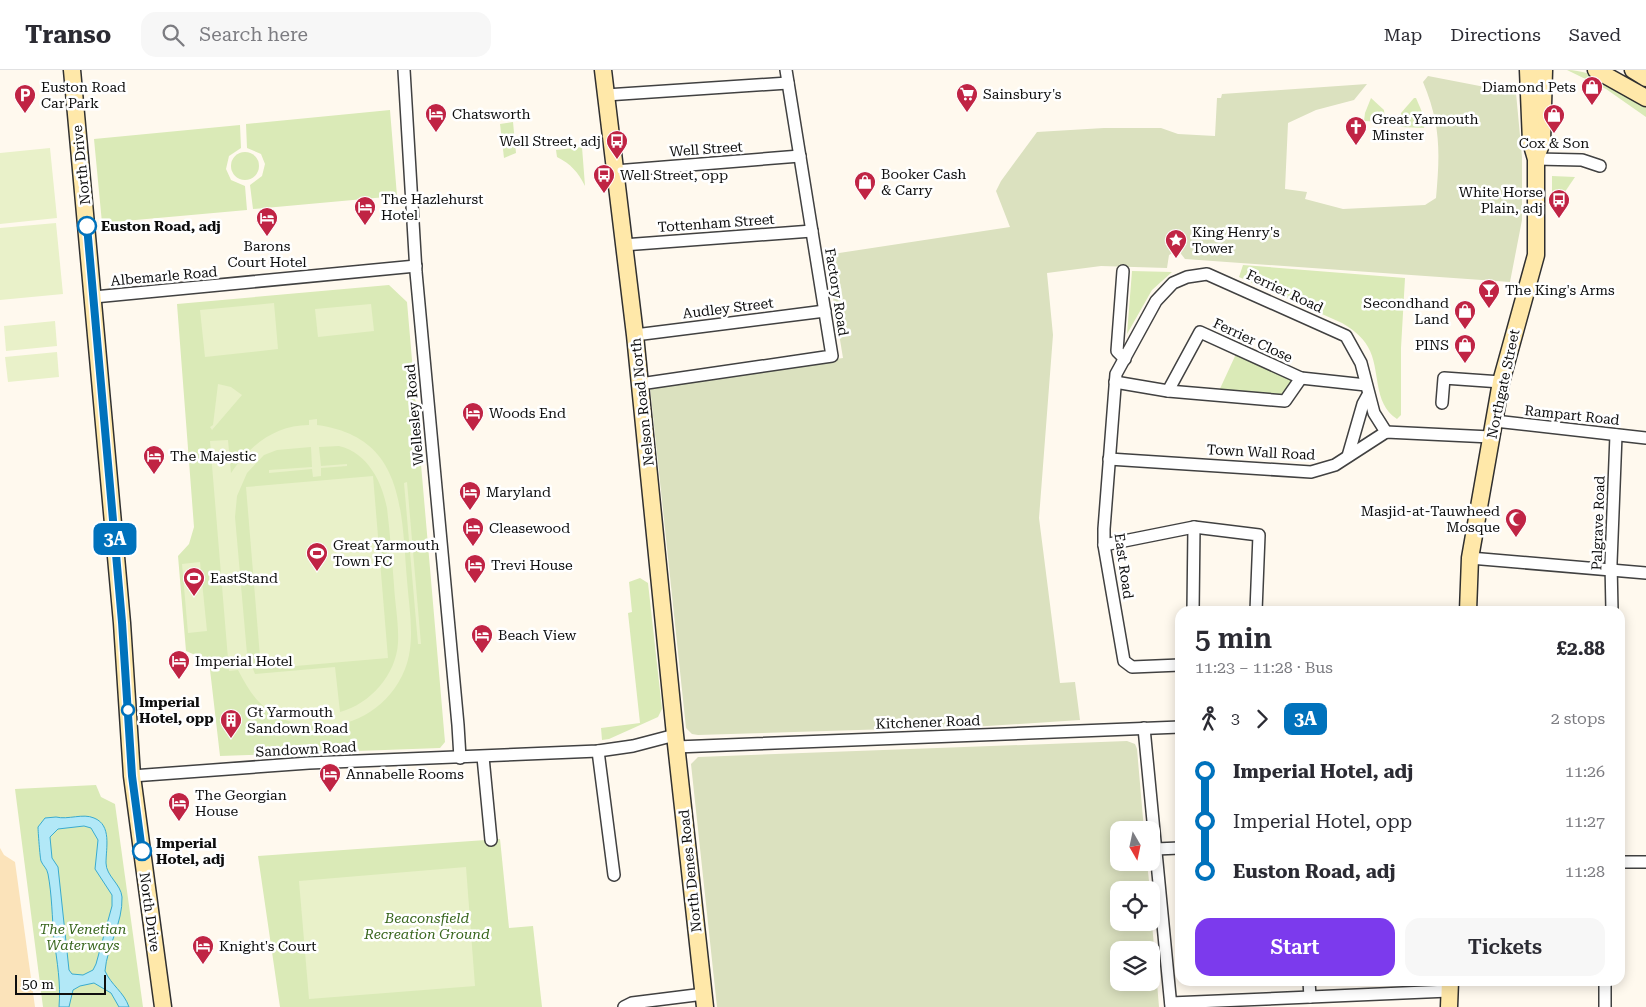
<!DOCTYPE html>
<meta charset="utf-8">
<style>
body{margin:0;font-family:"Roboto Serif",serif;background:#f7f7f7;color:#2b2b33;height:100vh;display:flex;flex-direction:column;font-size:19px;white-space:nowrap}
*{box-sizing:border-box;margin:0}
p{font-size:16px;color:#7c7c81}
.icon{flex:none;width:28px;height:28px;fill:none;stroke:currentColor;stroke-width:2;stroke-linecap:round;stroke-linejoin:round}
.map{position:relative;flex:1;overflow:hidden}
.sheet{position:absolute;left:1175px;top:536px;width:450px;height:380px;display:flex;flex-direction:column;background:#fff;border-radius:15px;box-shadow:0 2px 12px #0003}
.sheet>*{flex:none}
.badge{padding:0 10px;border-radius:8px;font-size:18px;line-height:32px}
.needle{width:32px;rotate:171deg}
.tools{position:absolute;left:1110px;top:751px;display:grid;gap:10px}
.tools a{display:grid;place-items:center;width:50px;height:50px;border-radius:10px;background:#fff;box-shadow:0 2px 12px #0003;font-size:25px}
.scale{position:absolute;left:15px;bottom:12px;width:91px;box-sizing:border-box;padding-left:5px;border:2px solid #0e0e0e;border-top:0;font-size:14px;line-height:18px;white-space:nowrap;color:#0e0e0e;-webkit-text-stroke:4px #fff;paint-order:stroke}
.map>.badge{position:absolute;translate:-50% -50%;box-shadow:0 0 0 2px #fff}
.legs{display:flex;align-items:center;gap:8px;height:55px;padding:0 20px;font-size:16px}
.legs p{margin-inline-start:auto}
.head{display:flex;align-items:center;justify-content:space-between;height:85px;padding:0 20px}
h1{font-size:28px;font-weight:600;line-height:38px}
.cta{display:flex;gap:10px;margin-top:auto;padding:10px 20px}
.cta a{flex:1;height:58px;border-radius:15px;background:#7c3aed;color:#fff;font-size:20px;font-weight:600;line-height:58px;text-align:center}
.cta a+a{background:#f7f7f7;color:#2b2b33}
ul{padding:0 20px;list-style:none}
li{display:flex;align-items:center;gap:18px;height:50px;font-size:19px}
li i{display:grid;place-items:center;width:8px;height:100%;margin:0 6px;background:currentColor}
li i::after{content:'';width:12px;height:12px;margin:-6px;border:4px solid;border-radius:50%;background:#fff}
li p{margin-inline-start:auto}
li:first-child i{background:linear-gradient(#0000 50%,currentColor 0)}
li:last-child i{background:linear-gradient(currentColor 50%,#0000 0)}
header{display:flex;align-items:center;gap:30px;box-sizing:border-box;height:70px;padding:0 25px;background:#fff;border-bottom:1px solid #e1e1e2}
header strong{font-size:24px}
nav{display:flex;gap:28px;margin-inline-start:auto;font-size:18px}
.search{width:350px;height:45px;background:#f7f7f7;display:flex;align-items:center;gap:12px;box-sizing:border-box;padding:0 18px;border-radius:15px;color:#7c7c81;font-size:19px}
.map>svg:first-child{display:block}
</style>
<header>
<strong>Transo</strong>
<div class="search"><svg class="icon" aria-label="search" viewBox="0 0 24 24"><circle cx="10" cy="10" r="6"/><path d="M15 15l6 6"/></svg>Search here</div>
<nav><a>Map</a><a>Directions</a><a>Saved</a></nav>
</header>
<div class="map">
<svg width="1646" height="937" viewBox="0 0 1646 937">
<rect width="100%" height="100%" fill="#fff9ee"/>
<g fill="#daeab7">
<path d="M1567 0C1594 0 1623 20 1646 33V47L1606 19Z"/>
<path d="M1371 28 1384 40 1385 52 1364 51 1365 43Z"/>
<path d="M1414 28H1416L1425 49 1424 58 1401 57V43Z"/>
<path d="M390 40 397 126 253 139 250 115 262 106 265 94 261 84 247 78 246 54Z"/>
<path d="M513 52 516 83 504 88 500 54Z"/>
<path d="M240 55 241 78 229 86 226 99 231 110 245 116 247 140 102 153 94 69Z"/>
<path d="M582 77 585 116C578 102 571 94 557 87L556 80Z"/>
<circle cx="245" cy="96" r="14"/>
<path d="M1552 106 1575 107 1552 141Z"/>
<path d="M1243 195 1405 208 1401 278V345L1397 349C1372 333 1381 299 1368 277 1362 266 1352 259 1342 253L1239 207Z"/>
<path d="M1132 201 1172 202 1152 220 1127 264Z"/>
<path d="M389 215 407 232 445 672 440 678 220 686 209 591 186 581 178 486 189 474 194 457 177 234Z"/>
<path d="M1236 284 1288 307 1292 311 1287 325 1218 323Z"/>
<path d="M640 508 648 513 662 639 658 647 609 669 602 670 601 658 640 653 628 543 632 542 629 512Z"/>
<path d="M96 715 101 727 115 734 143 937H43L15 719Z"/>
<path d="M500 769 509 858 533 856 542 937H280L258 786Z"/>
</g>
<path fill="#fbe3ba" d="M0 778 4 785 15 792 35 937H0Z"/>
<g fill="#dbe1bf" fill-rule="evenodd">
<path d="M1428 6 1516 23 1522 87V150L1510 212 1185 189 1178 180 1169 185 1167 198 1101 196 1047 203 1053 265 1039 448 1060 613 1075 612 1080 650 987 656 698 665 692 664 686 658 650 317 843 288 826 185 1010 157 996 121 1001 111 1037 62 1104 58H1161L1178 64 1215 66 1217 28H1221L1222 24 1367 14 1354 30 1316 40 1288 53 1285 119 1307 122 1305 129 1343 139 1425 135 1436 128C1440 83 1441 55 1423 12Z"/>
<path d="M1127 671 1135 674 1137 679 1144 760H1119V792L1147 793 1150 820H1119V852H1151V841L1159 937H717L691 694 698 687ZM1119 880H1151V912H1119Z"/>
</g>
<g fill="#e9f1c9" fill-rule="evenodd">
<path d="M50 78 57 148 0 154V83Z"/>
<path d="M56 153 63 224 0 230V158Z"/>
<path d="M274 233 278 279 205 287 200 240Z"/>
<path d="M371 234 374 261 318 267 315 239Z"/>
<path d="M55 251 57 276 6 281 4 256Z"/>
<path d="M57 282 59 307 8 312 5 287Z"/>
<path d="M218 314 231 317 242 325 212 360 210 357 213 355Z"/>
<path d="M317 349V355C405 367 401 440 407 510 409 539 416 571 405 599 382 658 304 677 259 632 250 623 244 611 238 600L229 601 210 371 228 370 231 403C249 376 275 355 309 355V350ZM339 376C368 383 382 412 387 438 390 464 392 489 394 515 395 534 399 554 398 573 396 605 370 634 340 642L335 597 255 604 247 584 235 447 237 426 247 403 264 385 277 380 311 377 312 397 269 400V403L312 399 313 407 321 406V398L347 396V394L321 396 319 377Z"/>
<path d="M373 406 388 588 261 599 246 417Z"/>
<path d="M407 412 421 574H418L404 413Z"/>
<path d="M200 492 207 561 188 563 182 494Z"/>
<path d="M466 797 475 916 309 929 299 811Z"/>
</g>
<path fill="#b2e8f7" stroke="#39abcf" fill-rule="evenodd" d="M56 747C68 750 83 743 94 748 112 755 106 778 106 793 106 806 121 814 122 827 123 853 107 876 105 901 111 915 124 922 129 937H119L111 923 94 913 80 916 73 920 69 937H59C61 913 57 892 54 869 52 847 52 825 48 804 47 798 43 796 41 791 40 788 38 761 38 757L45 748ZM84 756 91 758 98 770 95 799 112 825V836L96 894 93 900 83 905 72 904 69 900 58 797 52 788 50 767 58 759Z"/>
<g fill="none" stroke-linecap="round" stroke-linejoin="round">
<g stroke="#414141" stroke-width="14">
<g id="street">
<path d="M404 0 416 202 458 655 460 688"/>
<path d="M606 25 788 13"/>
<path d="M1536 89 1582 90 1600 96"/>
<path d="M615 101 800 86"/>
<path d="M623 175 812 161"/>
<path d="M1123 201 1117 281 1125 289"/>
<path d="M94 227 416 196"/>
<path d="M635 265 825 241"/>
<path d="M1115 312 1168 321 1200 262 1301 308 1366 315"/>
<path d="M640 314 832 286 786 0"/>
<path d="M1168 321 1285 331 1301 308"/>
<path d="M1442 333 1444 308 1501 312"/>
<path d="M1495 351 1646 368"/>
<path d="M1348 386 1363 334 1368 325"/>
<path d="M1109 389 1311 402 1335 395 1386 362 1491 367"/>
<path d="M1104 475 1194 457 1259 465 1256 541"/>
<path d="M1470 488 1646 503"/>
<path d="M1193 541 1194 457"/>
<path d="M1612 541 1611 493 1616 365"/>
<path d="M1180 595 1132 597 1124 591 1104 475V459L1116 304 1156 231 1173 213 1187 207 1207 204 1346 266 1361 293 1374 343 1386 362"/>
<path d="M1144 658 1171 937"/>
<path d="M676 677 1180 657"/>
<path d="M598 681 614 805"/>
<path d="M483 687 491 770"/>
<path d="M132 706 309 693 598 681 633 676 675 665"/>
<path d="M1155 779 1180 778"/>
<path d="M1620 792H1646"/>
<path d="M1309 911 1310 927"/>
<path d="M1171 933 1449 921"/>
<path d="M624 937 632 933 704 924"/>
<path d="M1605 937V911"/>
</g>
</g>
<g stroke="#303030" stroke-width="19">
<g id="secondary">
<path d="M72 0 122 553 132 706 163 937"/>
<path d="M603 0 635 265 675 665 705 937"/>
<path d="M1596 0 1646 28"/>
<path d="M1633 0 1646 8"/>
<path d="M1536 87 1542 72 1544 0"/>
<path d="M1468 541 1470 488 1501 312 1536 185V89L1531 72 1528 0"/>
<path d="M1449 937 1450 911"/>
</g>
</g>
<use href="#street" stroke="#fff" stroke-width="11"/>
<use href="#secondary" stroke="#ffe8a9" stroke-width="16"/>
</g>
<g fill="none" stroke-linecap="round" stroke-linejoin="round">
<g stroke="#fff" stroke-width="11">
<path id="line-1" d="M87 156 122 552 132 706 142 781"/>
</g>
<use href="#line-1" stroke="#0072bc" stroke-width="8"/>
</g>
<defs>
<g id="shop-pin" transform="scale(1.125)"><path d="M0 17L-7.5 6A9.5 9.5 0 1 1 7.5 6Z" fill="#c02444" stroke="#fff"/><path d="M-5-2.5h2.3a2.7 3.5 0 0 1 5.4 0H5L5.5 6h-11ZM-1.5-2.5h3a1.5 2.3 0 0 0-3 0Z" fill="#fff"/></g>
<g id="supermarket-pin" transform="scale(1.125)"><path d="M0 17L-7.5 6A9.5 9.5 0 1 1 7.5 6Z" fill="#c02444" stroke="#fff"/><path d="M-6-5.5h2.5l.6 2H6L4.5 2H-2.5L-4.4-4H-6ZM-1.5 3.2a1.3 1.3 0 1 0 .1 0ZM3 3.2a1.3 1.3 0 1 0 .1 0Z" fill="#fff"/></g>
<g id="parking-pin" transform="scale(1.125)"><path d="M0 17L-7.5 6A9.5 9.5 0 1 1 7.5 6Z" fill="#c02444" stroke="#fff"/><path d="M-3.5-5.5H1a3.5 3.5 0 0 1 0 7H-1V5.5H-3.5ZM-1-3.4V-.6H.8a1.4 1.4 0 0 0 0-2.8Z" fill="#fff"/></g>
<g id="hotel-pin" transform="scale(1.125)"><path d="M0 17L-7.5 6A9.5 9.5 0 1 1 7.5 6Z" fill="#c02444" stroke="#fff"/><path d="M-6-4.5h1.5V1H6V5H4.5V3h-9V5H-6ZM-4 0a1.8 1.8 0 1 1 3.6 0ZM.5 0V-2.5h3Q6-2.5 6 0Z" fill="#fff"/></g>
<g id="church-pin" transform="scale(1.125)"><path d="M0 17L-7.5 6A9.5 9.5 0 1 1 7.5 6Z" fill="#c02444" stroke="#fff"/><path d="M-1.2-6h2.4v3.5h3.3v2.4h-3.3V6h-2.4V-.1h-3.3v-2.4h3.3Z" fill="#fff"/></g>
<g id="bus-pin" transform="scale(1.125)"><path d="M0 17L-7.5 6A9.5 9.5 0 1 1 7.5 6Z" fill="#c02444" stroke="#fff"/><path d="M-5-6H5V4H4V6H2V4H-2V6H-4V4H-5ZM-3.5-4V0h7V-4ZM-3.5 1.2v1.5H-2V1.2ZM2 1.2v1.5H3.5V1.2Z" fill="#fff"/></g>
<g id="sight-pin" transform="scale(1.125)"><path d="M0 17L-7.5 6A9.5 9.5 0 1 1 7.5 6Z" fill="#c02444" stroke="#fff"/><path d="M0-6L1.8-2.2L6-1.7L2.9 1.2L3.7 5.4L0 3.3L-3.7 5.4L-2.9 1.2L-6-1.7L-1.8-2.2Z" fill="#fff"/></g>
<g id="bar-pin" transform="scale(1.125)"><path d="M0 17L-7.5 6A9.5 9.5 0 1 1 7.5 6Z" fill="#c02444" stroke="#fff"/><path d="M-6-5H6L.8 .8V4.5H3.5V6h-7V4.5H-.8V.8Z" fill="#fff"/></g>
<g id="mosque-pin" transform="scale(1.125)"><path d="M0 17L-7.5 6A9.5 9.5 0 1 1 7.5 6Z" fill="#c02444" stroke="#fff"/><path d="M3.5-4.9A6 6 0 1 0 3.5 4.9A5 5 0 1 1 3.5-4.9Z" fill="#fff"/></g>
<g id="stadium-pin" transform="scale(1.125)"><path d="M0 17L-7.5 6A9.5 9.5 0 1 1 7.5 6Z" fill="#c02444" stroke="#fff"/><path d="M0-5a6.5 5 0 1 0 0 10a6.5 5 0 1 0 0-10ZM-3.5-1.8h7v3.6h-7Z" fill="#fff"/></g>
<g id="building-pin" transform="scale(1.125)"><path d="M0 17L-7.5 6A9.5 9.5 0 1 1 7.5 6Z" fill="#c02444" stroke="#fff"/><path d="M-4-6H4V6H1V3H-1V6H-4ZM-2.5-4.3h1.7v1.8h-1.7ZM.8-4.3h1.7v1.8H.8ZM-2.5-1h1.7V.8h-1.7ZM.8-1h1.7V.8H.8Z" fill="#fff"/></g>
</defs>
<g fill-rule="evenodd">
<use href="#shop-pin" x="1592" y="17"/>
<use href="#supermarket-pin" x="967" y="24"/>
<use href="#parking-pin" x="25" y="25"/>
<use href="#hotel-pin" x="436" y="44"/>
<use href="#shop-pin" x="1554" y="45"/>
<use href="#church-pin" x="1356" y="57"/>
<use href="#bus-pin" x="617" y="71"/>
<use href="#bus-pin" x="604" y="105"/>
<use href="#shop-pin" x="865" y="112"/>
<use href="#bus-pin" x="1559" y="130"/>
<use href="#hotel-pin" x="365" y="137"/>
<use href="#hotel-pin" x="267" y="148"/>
<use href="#sight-pin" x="1176" y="170"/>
<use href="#bar-pin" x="1489" y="220"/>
<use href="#shop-pin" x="1465" y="241"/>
<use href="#shop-pin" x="1465" y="275"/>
<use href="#hotel-pin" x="473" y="343"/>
<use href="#hotel-pin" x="154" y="386"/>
<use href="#hotel-pin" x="470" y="422"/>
<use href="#mosque-pin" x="1516" y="449"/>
<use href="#hotel-pin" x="473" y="458"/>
<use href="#stadium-pin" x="317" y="483"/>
<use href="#hotel-pin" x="475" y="495"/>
<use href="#stadium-pin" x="194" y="508"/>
<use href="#hotel-pin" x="482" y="565"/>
<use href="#hotel-pin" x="179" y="591"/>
<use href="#building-pin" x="231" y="650"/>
<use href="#hotel-pin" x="330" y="704"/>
<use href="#hotel-pin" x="179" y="733"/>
<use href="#hotel-pin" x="203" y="876"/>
</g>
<g fill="#fff" stroke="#0072bc" stroke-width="2.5">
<circle cx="87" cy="156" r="9"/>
<circle cx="128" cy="640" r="6"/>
<circle cx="142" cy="781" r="9"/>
</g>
<g text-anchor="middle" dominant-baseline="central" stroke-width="5" stroke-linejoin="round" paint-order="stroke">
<g font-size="14" fill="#0e0e0e" stroke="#fff" text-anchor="start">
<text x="41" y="17">Euston Road<tspan x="41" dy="16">Car Park</tspan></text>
<text x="1576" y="17" text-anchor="end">Diamond Pets</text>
<text x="983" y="24">Sainsbury's</text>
<text x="452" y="44">Chatsworth</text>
<text x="1372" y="49">Great Yarmouth<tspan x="1372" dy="16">Minster</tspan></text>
<text x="601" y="71" text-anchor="end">Well Street, adj</text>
<text x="1554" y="73" text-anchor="middle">Cox &amp; Son</text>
<text x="881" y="104">Booker Cash<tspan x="881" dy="16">&amp; Carry</tspan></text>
<text x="620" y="105">Well Street, opp</text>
<text x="1543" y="122" text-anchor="end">White Horse<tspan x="1543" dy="16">Plain, adj</tspan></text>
<text x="381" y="129">The Hazlehurst<tspan x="381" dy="16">Hotel</tspan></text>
<text x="1192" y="162">King Henry's<tspan x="1192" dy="16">Tower</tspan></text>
<text x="267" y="176" text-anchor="middle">Barons<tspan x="267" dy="16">Court Hotel</tspan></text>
<text x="1505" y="220">The King's Arms</text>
<text x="1449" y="233" text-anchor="end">Secondhand<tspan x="1449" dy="16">Land</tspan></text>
<text x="1449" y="275" text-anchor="end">PINS</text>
<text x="489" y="343">Woods End</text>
<text x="170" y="386">The Majestic</text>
<text x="486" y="422">Maryland</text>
<text x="1500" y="441" text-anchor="end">Masjid-at-Tauwheed<tspan x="1500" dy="16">Mosque</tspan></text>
<text x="489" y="458">Cleasewood</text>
<text x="333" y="475">Great Yarmouth<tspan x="333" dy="16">Town FC</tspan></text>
<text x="491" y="495">Trevi House</text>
<text x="210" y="508">EastStand</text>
<text x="498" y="565">Beach View</text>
<text x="195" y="591">Imperial Hotel</text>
<text x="247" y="642">Gt Yarmouth<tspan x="247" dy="16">Sandown Road</tspan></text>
<text x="346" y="704">Annabelle Rooms</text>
<text x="195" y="725">The Georgian<tspan x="195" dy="16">House</tspan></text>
<text x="219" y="876">Knight's Court</text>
</g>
<g font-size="14" fill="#0e0e0e" stroke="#fff">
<text transform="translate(706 79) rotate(-4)">Well Street</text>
<text transform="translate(81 95) rotate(-96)">North Drive</text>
<text transform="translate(716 153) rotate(-4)">Tottenham Street</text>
<text transform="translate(164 206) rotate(-5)">Albemarle Road</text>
<text transform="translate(1285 221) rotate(25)">Ferrier Road</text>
<text transform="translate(837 222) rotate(81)">Factory Road</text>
<text transform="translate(728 238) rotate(-7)">Audley Street</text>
<text transform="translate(1253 270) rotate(25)">Ferrier Close</text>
<text transform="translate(1503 314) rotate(-78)">Northgate Street</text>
<text transform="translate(642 332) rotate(-96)">Nelson Road North</text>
<text transform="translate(414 345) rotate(-95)">Wellesley Road</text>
<text transform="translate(1572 345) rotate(6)">Rampart Road</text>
<text transform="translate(1261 382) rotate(3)">Town Wall Road</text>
<text transform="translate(1598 453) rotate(-88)">Palgrave Road</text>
<text transform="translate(1124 496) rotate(82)">East Road</text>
<text transform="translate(928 652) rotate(-2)">Kitchener Road</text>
<text transform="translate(306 679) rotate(-3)">Sandown Road</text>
<text transform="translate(690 801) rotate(-96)">North Denes Road</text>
<text transform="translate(150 842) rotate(82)">North Drive</text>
</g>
<g font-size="14" font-weight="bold" fill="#0e0e0e" stroke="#fff" text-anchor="start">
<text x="101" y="156">Euston Road, adj</text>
<text x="139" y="632">Imperial<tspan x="139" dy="16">Hotel, opp</tspan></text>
<text x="156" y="773">Imperial<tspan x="156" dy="16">Hotel, adj</tspan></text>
</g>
<g font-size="14" font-style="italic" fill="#38661d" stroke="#fff">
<text x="427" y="848">Beaconsfield<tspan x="427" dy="16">Recreation Ground</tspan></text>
<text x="83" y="859">The Venetian<tspan x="83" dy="16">Waterways</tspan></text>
</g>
</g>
</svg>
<div class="tools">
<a><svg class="needle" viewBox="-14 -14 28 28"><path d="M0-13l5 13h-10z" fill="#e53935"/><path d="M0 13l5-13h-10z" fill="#7c7c81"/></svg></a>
<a><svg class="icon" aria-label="locate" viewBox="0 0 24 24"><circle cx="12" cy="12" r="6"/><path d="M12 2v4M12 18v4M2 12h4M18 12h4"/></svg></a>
<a><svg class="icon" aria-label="layers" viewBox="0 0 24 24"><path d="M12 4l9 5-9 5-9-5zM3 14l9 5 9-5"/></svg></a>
</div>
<div class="scale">50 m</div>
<b class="badge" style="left:115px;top:469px;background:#0072bc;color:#fff">3A</b>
<section class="sheet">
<div class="head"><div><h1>5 min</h1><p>11:23 – 11:28 · Bus</p></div><b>£2.88</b></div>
<div class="legs"><svg class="icon" aria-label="walk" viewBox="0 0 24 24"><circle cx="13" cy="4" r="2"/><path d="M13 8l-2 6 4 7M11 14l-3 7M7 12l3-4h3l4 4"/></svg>3<svg class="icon" aria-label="forward" viewBox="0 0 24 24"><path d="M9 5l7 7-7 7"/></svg><b class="badge" style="background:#0072bc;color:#fff">3A</b><p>2 stops</p></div>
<ul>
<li><i style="color:#0072bc"></i><b>Imperial Hotel, adj</b><p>11:26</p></li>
<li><i style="color:#0072bc"></i><span>Imperial Hotel, opp</span><p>11:27</p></li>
<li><i style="color:#0072bc"></i><b>Euston Road, adj</b><p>11:28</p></li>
</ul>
<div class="cta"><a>Start</a><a>Tickets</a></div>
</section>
</div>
